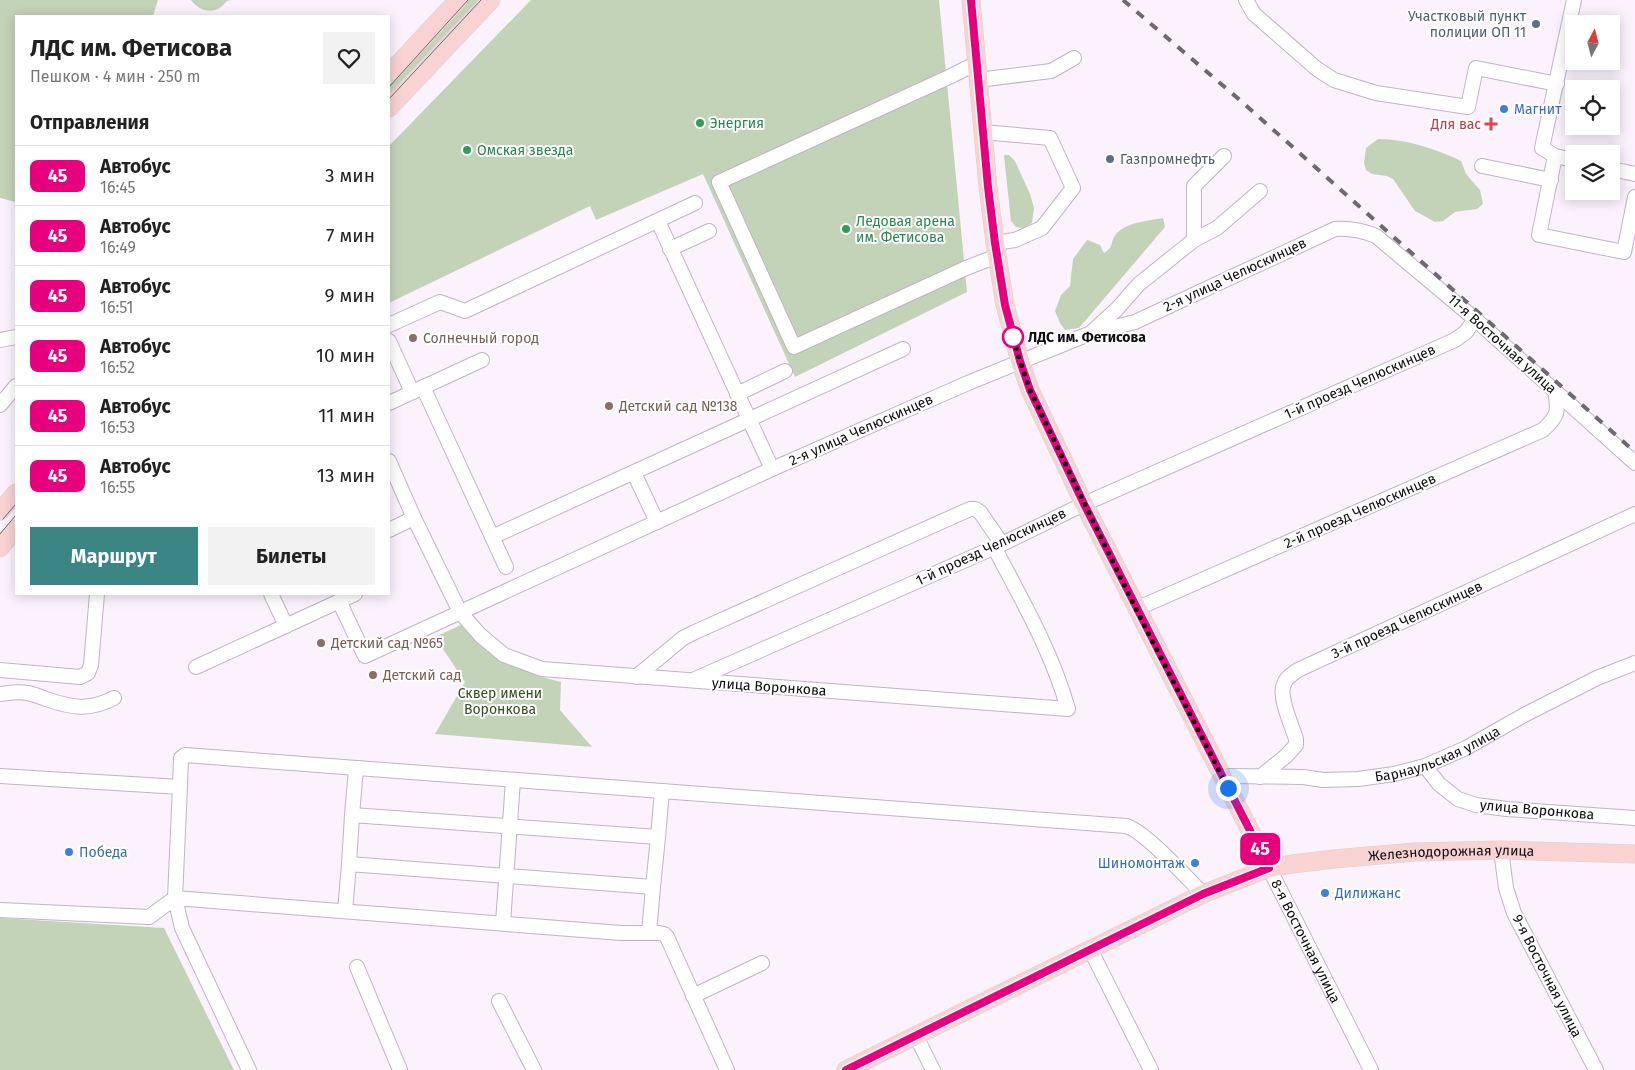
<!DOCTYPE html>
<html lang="ru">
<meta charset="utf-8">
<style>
body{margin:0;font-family:"Fira Sans",sans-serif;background:#f2f2f2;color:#222;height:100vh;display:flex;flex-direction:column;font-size:19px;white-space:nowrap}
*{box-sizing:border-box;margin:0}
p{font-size:16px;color:#767676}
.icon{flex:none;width:28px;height:28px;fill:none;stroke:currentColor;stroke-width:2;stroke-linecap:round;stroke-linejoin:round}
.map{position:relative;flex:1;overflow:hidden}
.drawer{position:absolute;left:15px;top:15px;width:375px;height:580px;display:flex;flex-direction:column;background:#fff;border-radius:0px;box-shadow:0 2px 12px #0003}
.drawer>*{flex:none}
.badge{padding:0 10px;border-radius:8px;font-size:18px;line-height:32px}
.needle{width:32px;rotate:7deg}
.fabs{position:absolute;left:1565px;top:15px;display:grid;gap:10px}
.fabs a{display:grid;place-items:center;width:55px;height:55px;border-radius:0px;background:#fff;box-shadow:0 2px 12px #0003;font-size:25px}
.you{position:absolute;width:25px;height:25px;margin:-12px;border:4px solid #fff;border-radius:50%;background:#1a73e8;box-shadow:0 0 0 8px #1a73e833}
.map>.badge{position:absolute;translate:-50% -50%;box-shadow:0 0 0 2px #fff}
h2{padding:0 15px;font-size:19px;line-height:45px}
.round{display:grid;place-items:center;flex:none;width:52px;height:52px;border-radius:0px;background:#f2f2f2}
.head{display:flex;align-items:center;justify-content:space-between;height:85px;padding:0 15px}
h1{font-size:24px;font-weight:700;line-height:38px}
.primary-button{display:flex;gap:10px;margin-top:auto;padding:10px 15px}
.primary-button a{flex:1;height:58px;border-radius:0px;background:#3c8585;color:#fff;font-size:20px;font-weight:700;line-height:58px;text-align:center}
.primary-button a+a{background:#f2f2f2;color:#222}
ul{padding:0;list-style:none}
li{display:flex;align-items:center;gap:15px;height:60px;padding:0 15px;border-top:1px solid #e0e0e0}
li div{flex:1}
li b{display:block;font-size:19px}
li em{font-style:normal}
li .badge{min-width:55px;font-weight:700;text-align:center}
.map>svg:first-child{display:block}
</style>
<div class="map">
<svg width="1635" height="1070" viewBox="0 0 1635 1070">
<rect width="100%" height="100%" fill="#fbf2fe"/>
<g fill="#c2d3b8">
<path d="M0 0H158L153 16H16V202L0 198Z"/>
<path d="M191 0H231C225 1 225 4 221 7 211 15 197 9 191 0Z"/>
<path d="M467 0H482L389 101V84Z"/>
<path d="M531 0H939L967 292 795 377 703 174 596 220 590 206 389 303V146Z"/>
<path d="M1378 139C1406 139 1436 149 1461 161L1466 174 1480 190 1483 204 1477 209 1455 212 1443 221 1435 222 1415 211 1393 179 1387 176 1372 174 1366 170 1364 163 1366 148Z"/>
<path d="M1005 155H1009L1015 161 1030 194 1034 208 1032 223 1024 228 1016 227 1011 221 1004 156Z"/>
<path d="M1163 218 1165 227 1079 328 1065 330 1060 323 1055 311 1061 295 1070 286 1073 259 1087 240 1100 245 1104 253C1113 247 1110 246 1114 237 1123 222 1148 221 1163 218Z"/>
<path d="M465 623 501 659 538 676 561 682 560 710 592 747 435 734 465 682 435 637Z"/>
<path d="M0 918 164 928 234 1070H0Z"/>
</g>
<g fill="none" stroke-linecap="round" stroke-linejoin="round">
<g stroke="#c1b3c5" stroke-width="16">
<g id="minor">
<path d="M1246 0 1254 14 1317 69 1334 80 1376 93 1468 107 1476 68 1557 84"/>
<path d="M977 63 949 77 719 182 794 347 966 268 997 256"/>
<path d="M978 80 1051 71 1074 58"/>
<path d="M983 132 1050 138 1073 188 1042 228 1015 240 995 243"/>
<path d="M1555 156 1539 235 1624 252 1635 197"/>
<path d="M1574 160 1555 156 1542 148 1574 0"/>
<path d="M1482 166 1551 180"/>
<path d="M1611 169 1635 174"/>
<path d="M658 221 772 469"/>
<path d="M1194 240 1217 228 1260 191"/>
<path d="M670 249 709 231"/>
<path d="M389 325 440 302 465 311 695 203"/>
<path d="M1092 332 1117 309 1139 284 1194 240V186L1224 156"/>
<path d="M0 340 16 337"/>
<path d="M389 341 412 392"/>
<path d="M423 387 506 567"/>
<path d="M737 394 785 371"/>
<path d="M389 403 482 360"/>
<path d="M0 405 16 386"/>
<path d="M389 461 414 518 460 612 480 635 504 655 542 669 1068 709C1052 652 1022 600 994 547"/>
<path d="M634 473 657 522"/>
<path d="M389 530 414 518"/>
<path d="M492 537 903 349"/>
<path d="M271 594 286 626"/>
<path d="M339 601 365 656 772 469 968 383 1091 333 1135 322 1335 229C1350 228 1362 230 1376 236L1475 319 1635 463"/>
<path d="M1136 609 1543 430C1558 416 1559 412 1555 391"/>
<path d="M196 667 355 594"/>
<path d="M0 670 80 677 88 673 91 665 97 594"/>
<path d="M636 677 683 638 695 632 970 509H975L980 512 1002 544"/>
<path d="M693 680 1002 544 1084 504 1455 340 1466 332 1475 319"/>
<path d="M0 694C9 693 18 691 27 693 34 694 40 697 46 699 72 708 89 711 114 698"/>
<path d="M1425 766 1439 784 1458 799 1476 805 1507 809 1635 818"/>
<path d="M0 776 180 787 175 898 182 928 249 1070"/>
<path id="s1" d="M1222 776 1303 777 1323 780 1358 779 1394 774 1425 766 1466 748 1526 714 1597 678 1635 663"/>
<path d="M1260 777 1286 756 1296 745V739C1292 726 1278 696 1284 684 1286 678 1292 674 1298 670L1635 514"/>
<path d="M180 787 181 758 185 755 1126 826C1145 831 1188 879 1203 894"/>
<path d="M352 815 356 768"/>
<path d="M658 837 662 791"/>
<path d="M1501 850 1506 888 1514 913 1596 1070"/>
<path d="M349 864 352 815 658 837 653 887"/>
<path id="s2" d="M1269 868 1371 1070"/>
<path d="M0 910 149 917 175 898 621 933H659L664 934 667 937 727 1070"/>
<path d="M345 911 349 864 653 887 649 933"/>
<path d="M503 923 513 780"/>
<path d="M1090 949 1151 1070"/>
<path d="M357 967 400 1070"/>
<path d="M693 996 762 963"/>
<path d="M499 1001 534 1070"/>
<path d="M916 1036 933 1070"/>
</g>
</g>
<g stroke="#d4d3d4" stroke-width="19">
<g id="major">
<path d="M971 0 988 187 995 243 1005 305 1020 361 1030 390 1084 504 1269 868"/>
<path d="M389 74 458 0"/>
<path d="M389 108 491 0"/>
<path d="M0 511 16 493"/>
<path d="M0 548 16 529"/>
<path id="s3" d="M846 1070 1203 894 1269 868 1292 864 1334 859 1415 852 1501 850 1635 854"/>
</g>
</g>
<use href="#minor" stroke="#fff" stroke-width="14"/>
<use href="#major" stroke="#f8d3d2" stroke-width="18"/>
<g stroke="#6e6870" stroke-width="1">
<path d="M389 87 468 0"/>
<path d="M389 99 481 0"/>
<path d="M3 519 16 504"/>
<path d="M0 534 16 515"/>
</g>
<path stroke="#6e6870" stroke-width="4" stroke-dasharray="9 9" stroke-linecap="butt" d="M1123 0 1241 101 1635 452"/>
</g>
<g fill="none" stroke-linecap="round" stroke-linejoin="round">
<g stroke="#fff" stroke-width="11">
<path id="line" d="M846 1070 1203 894 1269 868 1084 504 1030 390 1020 361 1005 305 995 243 988 187 971 0"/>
</g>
<use href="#line" stroke="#e6007e" stroke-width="8"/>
<path stroke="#0f0b11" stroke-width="5" stroke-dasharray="0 9" d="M1013 337 1012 334 1020 361 1030 390 1076 486 1136 609 1228 788"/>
</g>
<g fill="#5c6f8a" stroke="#fff" stroke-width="2">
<circle cx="1536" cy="24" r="5"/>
<circle cx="1110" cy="159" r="5"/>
</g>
<g fill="#3f7fe0" stroke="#fff" stroke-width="2">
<circle cx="1504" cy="109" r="5"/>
<circle cx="69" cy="852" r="5"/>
<circle cx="1195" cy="863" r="5"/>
<circle cx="1325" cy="893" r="5"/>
</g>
<g fill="#2e9e5b" stroke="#fff" stroke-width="2">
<circle cx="700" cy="123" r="5"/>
<circle cx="467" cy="150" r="5"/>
<circle cx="846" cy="229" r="5"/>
</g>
<path fill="#e0444e" stroke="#fff" stroke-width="2" d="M1488.5 116.5h5v5h5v5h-5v5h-5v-5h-5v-5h5z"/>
<circle fill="#fff" stroke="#e6007e" stroke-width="2.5" cx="1013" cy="337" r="10"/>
<g fill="#8d6e63" stroke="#fff" stroke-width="2">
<circle cx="413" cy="338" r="5"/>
<circle cx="609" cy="406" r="5"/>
<circle cx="321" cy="643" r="5"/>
<circle cx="373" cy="675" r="5"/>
</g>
<g text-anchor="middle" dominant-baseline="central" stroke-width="4" stroke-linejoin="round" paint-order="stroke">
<g font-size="14" fill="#4e5e75" stroke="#fff" text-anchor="end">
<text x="1526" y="16">Участковый пункт<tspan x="1526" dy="16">полиции ОП 11</tspan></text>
<text x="1120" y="159" text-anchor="start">Газпромнефть</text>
</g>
<g font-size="14" fill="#366cbe" stroke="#fff" text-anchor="start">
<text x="1514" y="109">Магнит</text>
<text x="79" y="852">Победа</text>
<text x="1185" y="863" text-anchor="end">Шиномонтаж</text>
<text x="1335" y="893">Дилижанс</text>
</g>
<g font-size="14" fill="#27864d" stroke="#fff" text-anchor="start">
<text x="710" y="123">Энергия</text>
<text x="477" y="150">Омская звезда</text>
<text x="856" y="221">Ледовая арена<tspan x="856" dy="16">им. Фетисова</tspan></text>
</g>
<g font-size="14" fill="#be3a42" stroke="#fff" text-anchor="end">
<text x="1481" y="124">Для вас</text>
</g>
<g font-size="14" fill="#0f0b11" stroke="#fff">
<text transform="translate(1235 275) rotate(-25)">2-я улица Челюскинцев</text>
<text transform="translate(1502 344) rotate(42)">11-я Восточная улица</text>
<text transform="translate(1360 382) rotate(-24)">1-й проезд Челюскинцев</text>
<text transform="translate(861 430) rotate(-24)">2-я улица Челюскинцев</text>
<text transform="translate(1360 511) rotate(-24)">2-й проезд Челюскинцев</text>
<text transform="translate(991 547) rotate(-25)">1-й проезд Челюскинцев</text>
<text transform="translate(1407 620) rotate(-25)">3-й проезд Челюскинцев</text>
<text transform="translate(769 687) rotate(4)">улица Воронкова</text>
<text stroke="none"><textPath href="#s1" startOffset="220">Барнаульская улица</textPath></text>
<text transform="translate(1537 810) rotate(5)">улица Воронкова</text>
<text stroke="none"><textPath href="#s3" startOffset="652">Железнодорожная улица</textPath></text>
<text stroke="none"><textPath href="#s2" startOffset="82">8-я Восточная улица</textPath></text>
<text transform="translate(1547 976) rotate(63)">9-я Восточная улица</text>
</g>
<g font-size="14" font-weight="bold" fill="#0f0b11" stroke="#fff" text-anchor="start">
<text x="1028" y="337">ЛДС им. Фетисова</text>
</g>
<g font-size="14" fill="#785e54" stroke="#fff" text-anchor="start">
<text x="423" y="338">Солнечный город</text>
<text x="619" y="406">Детский сад №138</text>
<text x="331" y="643">Детский сад №65</text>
<text x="383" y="675">Детский сад</text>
</g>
<g font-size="14" fill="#324e1f" stroke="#fff">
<text x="500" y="693">Сквер имени<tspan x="500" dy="16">Воронкова</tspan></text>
</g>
</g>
</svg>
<div class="fabs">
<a><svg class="needle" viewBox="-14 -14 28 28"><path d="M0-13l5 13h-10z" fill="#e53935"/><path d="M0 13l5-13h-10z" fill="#767676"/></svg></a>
<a><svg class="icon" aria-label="locate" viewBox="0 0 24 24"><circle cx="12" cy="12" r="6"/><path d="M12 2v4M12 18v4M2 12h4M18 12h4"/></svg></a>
<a><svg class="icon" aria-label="layers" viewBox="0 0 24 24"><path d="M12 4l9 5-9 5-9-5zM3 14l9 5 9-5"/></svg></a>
</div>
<div class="you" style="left:1228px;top:788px"></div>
<b class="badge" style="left:1260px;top:849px;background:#e6007e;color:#fff">45</b>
<section class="drawer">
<div class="head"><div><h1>ЛДС им. Фетисова</h1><p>Пешком · 4 мин · 250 m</p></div><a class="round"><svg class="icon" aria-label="heart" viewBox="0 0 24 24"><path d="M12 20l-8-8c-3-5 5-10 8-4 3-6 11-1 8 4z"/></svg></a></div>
<h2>Отправления</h2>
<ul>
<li><span class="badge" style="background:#e6007e;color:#fff">45</span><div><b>Автобус</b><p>16:45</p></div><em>3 мин</em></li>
<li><span class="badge" style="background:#e6007e;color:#fff">45</span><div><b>Автобус</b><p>16:49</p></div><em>7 мин</em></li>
<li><span class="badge" style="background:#e6007e;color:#fff">45</span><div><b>Автобус</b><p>16:51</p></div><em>9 мин</em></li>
<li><span class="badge" style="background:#e6007e;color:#fff">45</span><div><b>Автобус</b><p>16:52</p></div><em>10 мин</em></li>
<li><span class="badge" style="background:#e6007e;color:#fff">45</span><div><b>Автобус</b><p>16:53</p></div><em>11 мин</em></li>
<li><span class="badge" style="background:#e6007e;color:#fff">45</span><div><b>Автобус</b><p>16:55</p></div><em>13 мин</em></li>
</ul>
<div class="primary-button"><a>Маршрут</a><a>Билеты</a></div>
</section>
</div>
